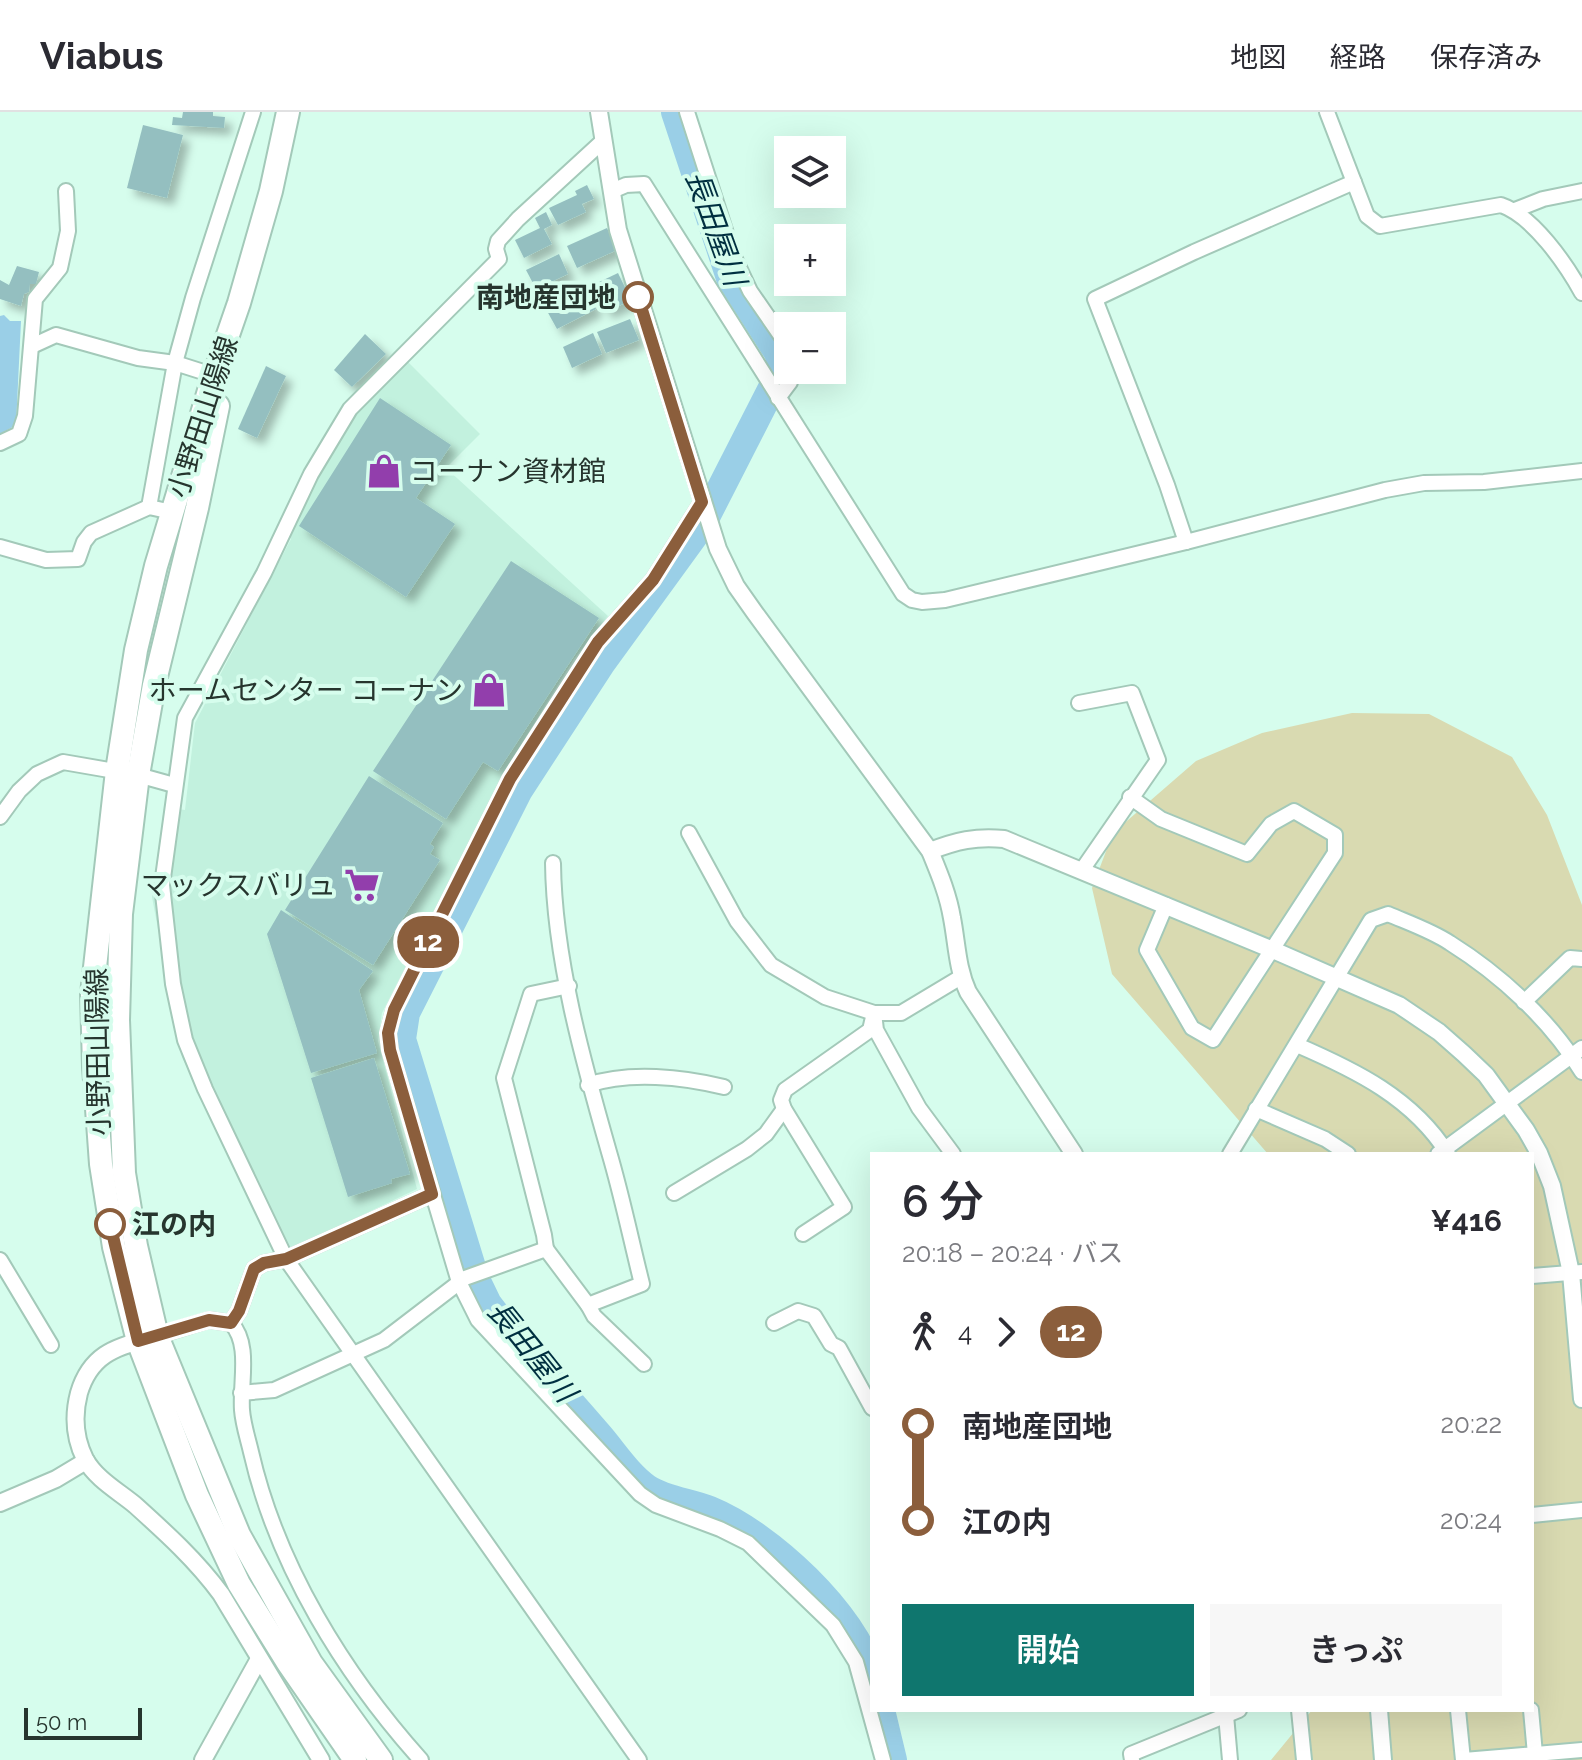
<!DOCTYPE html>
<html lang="ja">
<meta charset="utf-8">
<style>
body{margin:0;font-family:Raleway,"Noto Sans JP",sans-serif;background:#f7f7f7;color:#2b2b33;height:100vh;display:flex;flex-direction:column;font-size:30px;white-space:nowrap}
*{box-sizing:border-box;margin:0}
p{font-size:26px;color:#7c7c81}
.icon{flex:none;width:44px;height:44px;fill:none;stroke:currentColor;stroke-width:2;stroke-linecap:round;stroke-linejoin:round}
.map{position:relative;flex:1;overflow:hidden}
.details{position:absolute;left:870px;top:1040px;width:664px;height:560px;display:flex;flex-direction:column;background:#fff;border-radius:0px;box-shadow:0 8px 32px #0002}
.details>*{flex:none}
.badge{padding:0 16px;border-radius:26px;font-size:28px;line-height:52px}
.buttons{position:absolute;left:774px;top:24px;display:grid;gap:16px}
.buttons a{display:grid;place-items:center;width:72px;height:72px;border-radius:0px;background:#fff;box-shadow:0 8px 32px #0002;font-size:40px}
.scale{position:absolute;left:24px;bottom:20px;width:118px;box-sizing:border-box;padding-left:8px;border:4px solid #26352e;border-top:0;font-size:22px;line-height:28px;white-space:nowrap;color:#26352e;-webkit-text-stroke:6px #d6fded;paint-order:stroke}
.map>.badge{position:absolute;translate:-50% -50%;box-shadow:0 0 0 4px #fff}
.legs{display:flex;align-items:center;gap:12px;height:88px;padding:0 32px;font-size:26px}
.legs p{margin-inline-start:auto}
.overview{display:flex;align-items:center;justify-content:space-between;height:136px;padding:0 32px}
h1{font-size:44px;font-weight:600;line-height:60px}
.button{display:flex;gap:16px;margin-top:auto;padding:16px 32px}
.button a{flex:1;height:92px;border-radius:0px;background:#0f766e;color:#fff;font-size:32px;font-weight:600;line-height:92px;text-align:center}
.button a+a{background:#f7f7f7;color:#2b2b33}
ul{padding:0 32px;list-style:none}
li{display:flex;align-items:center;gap:28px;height:96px;font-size:30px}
li i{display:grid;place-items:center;width:12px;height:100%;margin:0 10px;background:currentColor}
li i::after{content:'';width:20px;height:20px;margin:-10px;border:6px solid;border-radius:50%;background:#fff}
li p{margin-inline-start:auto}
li:first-child i{background:linear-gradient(#0000 50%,currentColor 0)}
li:last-child i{background:linear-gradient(currentColor 50%,#0000 0)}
header{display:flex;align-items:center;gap:48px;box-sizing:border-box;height:112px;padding:0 40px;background:#fff;border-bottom:2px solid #e1e1e2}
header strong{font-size:38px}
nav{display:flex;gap:44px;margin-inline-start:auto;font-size:28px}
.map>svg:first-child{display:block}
</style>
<header>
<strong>Viabus</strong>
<nav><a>地図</a><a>経路</a><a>保存済み</a></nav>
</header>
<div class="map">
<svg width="1582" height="1648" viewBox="0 0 1582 1648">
<defs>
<filter id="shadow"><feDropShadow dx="7" dy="7" stdDeviation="4" flood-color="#0004"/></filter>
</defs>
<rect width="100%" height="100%" fill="#d6fded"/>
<path fill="#c2f1de" d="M408 250 480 322 446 356 608 504 574 547 503 662 382 901 378 929 417 1077 276 1144 182 945 152 785 164 695 185 698 195 611 291 427 288 420 352 306Z"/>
<path fill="#d9dab1" d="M1352 601 1429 602 1512 645 1547 703 1582 793V1648H1271L1312 1598H1532V1042H1268L1112 862 1092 776 1113 721 1196 649 1262 621Z"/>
<path fill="#9acfe7" d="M4 203 10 209H21L16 313 0 322V204Z"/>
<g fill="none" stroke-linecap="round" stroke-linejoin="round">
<g stroke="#9acfe7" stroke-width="28">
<path d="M675 0 730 166 780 244 777 266 702 413 601 552 519 678 406 901 402 927 475 1165 488 1192C522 1237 561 1279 598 1322 613 1339 628 1363 647 1376 665 1388 690 1390 710 1398 769 1422 855 1502 872 1564"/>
<path d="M881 1598 893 1648"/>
</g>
</g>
<g fill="#94bfc0" filter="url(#shadow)">
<path d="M183 0H213V4L225 5 224 16 172 13 173 5 182 6Z"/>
<path d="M143 13 183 23 167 86 127 76Z"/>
<path d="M587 73 594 87 582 92 586 100 558 113 549 96 577 83 575 79Z"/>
<path d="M546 100 552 113 544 117 552 132 524 146 515 128 540 116 535 106Z"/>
<path d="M607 116 617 138 577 156 567 134Z"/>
<path d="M559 142 568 162 536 177 526 158Z"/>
<path d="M17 154 39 160 36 172H30L29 180 24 182 21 194 0 187V168L9 173Z"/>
<path d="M618 161 631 188 606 200 593 173Z"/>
<path d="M586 179 596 197 557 217 547 199Z"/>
<path d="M630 207 639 228 606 241 597 220Z"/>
<path d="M593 221 602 242 572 256 563 235Z"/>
<path d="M365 222 386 242 352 275 334 258Z"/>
<path d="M266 254 286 264 257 326 238 317Z"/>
<path d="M380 286 451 333 416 386 455 412 406 485 299 414Z"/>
<path d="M511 449 599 506 498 659 483 650 446 707 373 659Z"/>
<path d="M369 664 443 711 430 732 434 735 430 742 440 748 373 853 285 798Z"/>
<path d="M281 798 373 859 359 878 377 941 311 961 267 822Z"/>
<path d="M374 946 410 1062 391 1067 392 1071 348 1085 311 966Z"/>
</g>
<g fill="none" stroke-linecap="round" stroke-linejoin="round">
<g stroke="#a3c9b9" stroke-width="18">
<g id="minor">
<path d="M687 0 733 143 750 179 788 234"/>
<path d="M1327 0 1367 104 1380 114 1501 93C1533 104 1566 152 1582 181"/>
<path d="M604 28 518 107 498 129 496 137 499 147 350 297 311 362 264 461 185 606 162 773 173 872 185 928 205 977 286 1147 639 1648"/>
<path d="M612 79 626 73 644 72 903 482 912 488 922 490 945 488 1186 430 1385 378 1424 371 1484 370 1582 359"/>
<path d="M1515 98 1543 87 1582 79"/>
<path d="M32 234 56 223 138 246 175 251 219 265"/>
<path d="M778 286 790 270 792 258"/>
<path d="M0 331 19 322 25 304 35 187 60 156 68 119 66 79"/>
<path d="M702 390 653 468 598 530 510 667 394 898 388 921 390 938 459 1170 478 1208 640 1382 656 1393 720 1417 748 1431 833 1513 856 1550 883 1648"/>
<path d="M149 395 175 251 193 186 253 0"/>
<path d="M1186 430 1167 373 1095 187 1194 140 1354 70"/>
<path d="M0 435 46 448 78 447 84 430 91 421 149 395 172 400"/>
<path d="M1079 591 1132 581 1158 648 1082 758"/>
<path d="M1130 685 1161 707 1247 742 1271 712 1294 699 1335 723V741L1213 928 1192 916 1147 838 1166 793"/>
<path d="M0 705 19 679 37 662 63 650 138 663 174 673"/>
<path d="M689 721 737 809 771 853 825 885 874 901 876 918 919 996 953 1042"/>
<path d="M1524 890 1570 846 1582 847"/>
<path d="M1297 933C1355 958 1413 986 1448 1042"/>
<path d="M588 973C629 959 683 965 724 975"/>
<path d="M1256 997 1325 1027 1348 1042"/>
<path d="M1230 1042 1371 808 1388 802C1409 811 1432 819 1450 831 1501 863 1550 908 1582 960"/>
<path d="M1438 1042 1582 936"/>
<path d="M674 1081 747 1037 766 1022 784 997"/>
<path d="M803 1122 844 1095 784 997 781 988 785 978 870 918 874 901H901L961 865"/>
<path d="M546 1137 544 1123 504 966 531 882 569 874"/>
<path d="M0 1148 51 1233"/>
<path d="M1532 1164 1582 1160"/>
<path d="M588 1193 594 1204 644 1252"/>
<path d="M231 1211 239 1199 254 1157 264 1151 286 1147 432 1082"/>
<path d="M774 1211 798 1199 814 1204 831 1232 839 1236 872 1296"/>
<path d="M157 1224 209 1208 231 1211C251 1232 240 1270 242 1298 243 1312 248 1327 251 1340 277 1454 344 1562 421 1648"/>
<path d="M241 1281 274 1278 384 1228 465 1166 546 1137 588 1193 642 1172C631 1128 622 1084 609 1040 583 949 554 846 553 751"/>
<path d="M1532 1403 1582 1398"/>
<path d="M1299 1598 1304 1648"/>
<path d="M1458 1598 1463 1648"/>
<path d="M1531 1598 1535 1642"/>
<path d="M1226 1603 1230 1648"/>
<path d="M1132 1648 1131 1642 1239 1598"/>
<path d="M1464 1648 1582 1638"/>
</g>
</g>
<g stroke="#a3c9b9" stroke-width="20">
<g id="tertiary">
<path d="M599 0 618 118 718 437 736 474 755 501 930 739C939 761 948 782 952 806 957 832 957 856 968 880L1074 1042"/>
<path d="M930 739C956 729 976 724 1004 727L1273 838 1399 893 1439 920 1464 942 1486 963 1526 1018 1539 1041 1552 1074 1571 1161 1582 1287"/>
<path d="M147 1227C114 1235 90 1244 79 1281 73 1304 74 1325 85 1347 96 1367 118 1379 135 1393 166 1421 196 1448 221 1482L321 1648"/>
<path d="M0 1391 56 1367 86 1349"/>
<path d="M1379 1598 1383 1648"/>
<path d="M203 1648 259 1547"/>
</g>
</g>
<g stroke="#a3c9b9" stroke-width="26">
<g id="primary">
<path d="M288 0 271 79 239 191 211 272 156 454 136 538 117 659 92 882 94 955 101 1052 114 1135 138 1229 197 1383 239 1472 288 1551 355 1648"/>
<path d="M218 294 197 396 154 573 138 663 121 802 118 908 124 1061 136 1134 157 1224 239 1423 311 1551 381 1648"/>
</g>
</g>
<use href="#minor" stroke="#fff" stroke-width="14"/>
<use href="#tertiary" stroke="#fff" stroke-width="16"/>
<use href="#primary" stroke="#fff" stroke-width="22"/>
</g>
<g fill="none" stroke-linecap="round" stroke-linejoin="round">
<g stroke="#fff" stroke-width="18">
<path id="line-1" d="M110 1112 138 1229 209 1208 231 1211 239 1199 254 1157 264 1151 286 1147 432 1082 390 938 388 921 394 898 510 667 598 530 653 468 702 390 638 185"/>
</g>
<use href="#line-1" stroke="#8b5e3c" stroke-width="12"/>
</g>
<defs>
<g id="shop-bare" transform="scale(2.76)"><path d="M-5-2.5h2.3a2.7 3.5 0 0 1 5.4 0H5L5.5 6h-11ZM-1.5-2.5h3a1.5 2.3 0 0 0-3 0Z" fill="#923eac" stroke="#d6fded" stroke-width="2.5" paint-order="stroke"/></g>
<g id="supermarket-bare" transform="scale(2.76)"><path d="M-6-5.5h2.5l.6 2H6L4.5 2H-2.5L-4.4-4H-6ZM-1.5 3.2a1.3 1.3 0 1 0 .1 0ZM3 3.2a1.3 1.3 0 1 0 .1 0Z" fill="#923eac" stroke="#d6fded" stroke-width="2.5" paint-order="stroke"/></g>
</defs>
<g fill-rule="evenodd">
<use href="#shop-bare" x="384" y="359"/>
<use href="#shop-bare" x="489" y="578"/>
<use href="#supermarket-bare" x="362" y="773"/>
</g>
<g fill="#fff" stroke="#8b5e3c" stroke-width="4">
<circle cx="638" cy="185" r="14"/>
<circle cx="110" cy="1112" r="14"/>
</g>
<g text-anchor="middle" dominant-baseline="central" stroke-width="8" stroke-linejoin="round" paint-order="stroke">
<g font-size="28" font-weight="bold" fill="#26352e" stroke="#d6fded" text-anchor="end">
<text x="616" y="185">南地産団地</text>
<text x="132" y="1112" text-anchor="start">江の内</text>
</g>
<g font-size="28" fill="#26352e" stroke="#d6fded">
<text transform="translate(203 305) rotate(-72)">小野田山陽線</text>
<text transform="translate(98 940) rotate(-91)">小野田山陽線</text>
</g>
<g font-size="28" fill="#26352e" stroke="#d6fded" text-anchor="end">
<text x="410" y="359" text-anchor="start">コーナン資材館</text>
<text x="463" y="578">ホームセンター コーナン</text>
<text x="336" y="773">マックスバリュ</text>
</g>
<g font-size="30" font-style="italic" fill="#002f40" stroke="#d6fded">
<text transform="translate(716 116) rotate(70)">長田屋川</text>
<text transform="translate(532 1239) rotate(51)">長田屋川</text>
</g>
</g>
</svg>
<div class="buttons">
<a><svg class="icon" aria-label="layers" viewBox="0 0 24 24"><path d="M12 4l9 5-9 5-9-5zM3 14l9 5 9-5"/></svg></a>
<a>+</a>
<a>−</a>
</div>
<div class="scale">50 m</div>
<b class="badge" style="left:428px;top:830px;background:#8b5e3c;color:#fff">12</b>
<section class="details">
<div class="overview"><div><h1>6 分</h1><p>20:18 – 20:24 · バス</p></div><b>¥416</b></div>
<div class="legs"><svg class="icon" aria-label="walk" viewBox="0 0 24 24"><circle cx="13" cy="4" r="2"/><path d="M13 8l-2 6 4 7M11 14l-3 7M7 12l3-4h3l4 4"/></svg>4<svg class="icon" aria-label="forward" viewBox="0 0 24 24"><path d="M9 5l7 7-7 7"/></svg><b class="badge" style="background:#8b5e3c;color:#fff">12</b></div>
<ul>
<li><i style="color:#8b5e3c"></i><b>南地産団地</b><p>20:22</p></li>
<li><i style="color:#8b5e3c"></i><b>江の内</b><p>20:24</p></li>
</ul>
<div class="button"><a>開始</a><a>きっぷ</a></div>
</section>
</div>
